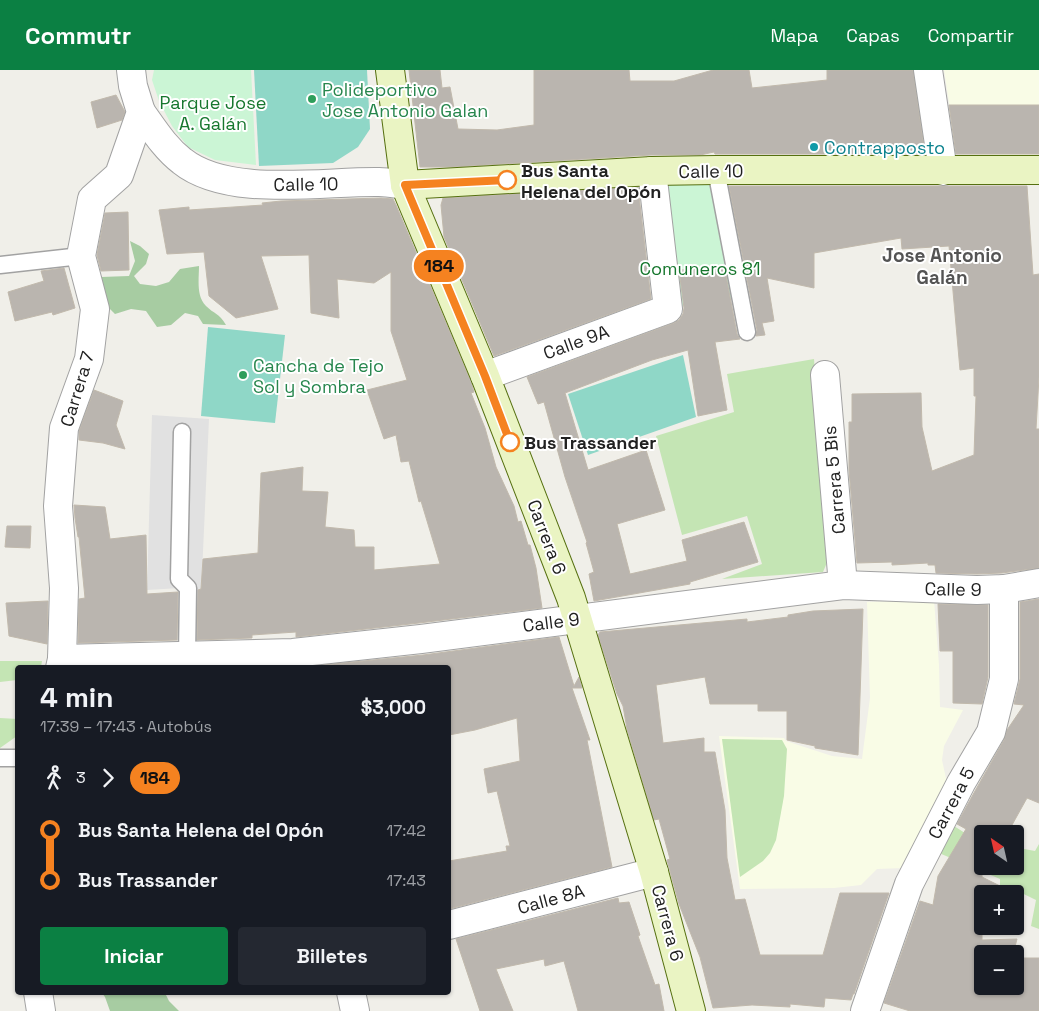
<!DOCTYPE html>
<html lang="es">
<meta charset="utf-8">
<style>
body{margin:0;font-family:"Space Grotesk",sans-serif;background:#242831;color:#f1f3f6;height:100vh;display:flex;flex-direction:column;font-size:19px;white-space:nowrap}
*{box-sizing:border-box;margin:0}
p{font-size:16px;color:#9ea1a6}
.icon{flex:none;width:28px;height:28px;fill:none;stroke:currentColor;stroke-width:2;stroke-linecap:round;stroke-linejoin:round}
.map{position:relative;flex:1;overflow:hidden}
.drawer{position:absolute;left:15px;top:595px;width:436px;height:330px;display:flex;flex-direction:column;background:#171b24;border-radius:5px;box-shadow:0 1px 4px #0004}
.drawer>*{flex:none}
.badge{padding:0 10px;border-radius:16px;font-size:18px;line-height:32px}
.needle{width:32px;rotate:326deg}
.controls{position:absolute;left:974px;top:755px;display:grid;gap:10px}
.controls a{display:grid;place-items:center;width:50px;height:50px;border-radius:5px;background:#171b24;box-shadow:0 1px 4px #0004;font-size:25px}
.map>.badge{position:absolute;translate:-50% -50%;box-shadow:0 0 0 2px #fff}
.legs{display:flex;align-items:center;gap:8px;height:55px;padding:0 25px;font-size:16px}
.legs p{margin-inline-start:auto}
.summary{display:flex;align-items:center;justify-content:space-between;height:85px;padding:0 25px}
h1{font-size:28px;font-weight:700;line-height:38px}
.primary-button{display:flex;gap:10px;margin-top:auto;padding:10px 25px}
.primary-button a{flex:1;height:58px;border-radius:5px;background:#0b8043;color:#fff;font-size:20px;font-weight:700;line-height:58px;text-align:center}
.primary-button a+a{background:#242831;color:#f1f3f6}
ul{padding:0 25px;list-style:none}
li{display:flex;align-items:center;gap:18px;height:50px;font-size:19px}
li i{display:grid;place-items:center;width:8px;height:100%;margin:0 6px;background:currentColor}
li i::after{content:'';width:12px;height:12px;margin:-6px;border:4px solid;border-radius:50%;background:#171b24}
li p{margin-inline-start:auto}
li:first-child i{background:linear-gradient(#0000 50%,currentColor 0)}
li:last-child i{background:linear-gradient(currentColor 50%,#0000 0)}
header{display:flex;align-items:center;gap:30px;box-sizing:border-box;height:70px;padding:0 25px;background:#0b8043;color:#fff}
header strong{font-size:24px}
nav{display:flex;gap:28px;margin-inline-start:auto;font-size:18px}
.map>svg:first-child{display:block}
</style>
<header>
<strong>Commutr</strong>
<nav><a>Mapa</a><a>Capas</a><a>Compartir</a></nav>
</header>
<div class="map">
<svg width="1039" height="941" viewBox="0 0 1039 941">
<rect width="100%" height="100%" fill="#f0efe9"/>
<g fill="#f9fce6">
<path d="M944 0H1039V86L957 84Z"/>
<path d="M934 530 939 595 940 637 963 640 944 676 942 690 947 713 904 798 877 799 861 815 834 818 740 819 719 666 784 668 786 671 832 686 862 689 870 628 867 532Z"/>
</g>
<g fill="#c4e5b4">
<path d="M814 289 827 451 828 490 823 502 722 509 762 494 747 446 682 465 656 366 734 342 727 304Z"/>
<path d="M0 591H42L41 597 18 598 17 610 0 612Z"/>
<path d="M0 648 18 649 17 666 0 678Z"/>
<path d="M722 669 782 670 787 679 784 726 776 770 770 783 763 791 740 807Z"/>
<path d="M954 756 982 774V796H1015V782L1019 778 1035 781 1039 774V859L1031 856 1036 830 1009 817 1002 824H1000V809L939 783Z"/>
</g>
<g fill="#a7cca2">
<path d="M130 171 140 176 149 184 146 194 134 206 140 214 156 216 169 212 180 199 199 196C199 209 196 226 206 236 214 244 219 243 226 255L203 254 198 246 185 243 171 255 157 257 146 241 131 239 115 244 106 235 98 218 101 207 129 206 135 191Z"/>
<path d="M102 923H165L169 931 179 941H110L105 927Z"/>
</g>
<g fill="#cbf5d5">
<path d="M154 0H251L256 95 215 90 188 77 172 56 159 31 152 10Z"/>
<path d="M716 111 738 228 674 237 657 113Z"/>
</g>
<g fill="#8fd7c7">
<path d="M254 0H367L370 59 358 77 333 93 259 96Z"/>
<path d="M208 257 285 265 275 353 201 346Z"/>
<path d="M683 285 696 347 588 385 568 324Z"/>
</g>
<path fill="#e1e1e1" d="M152 345 209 349 199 570 188 572 180 518 147 520Z"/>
<g fill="#bab5af" stroke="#c1b9ac">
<path d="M409 0H440L442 18 450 17 458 59 497 60 534 55V0H629L630 11H674L713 0H749L752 18 827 10V0H913L925 84H715L714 82 700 85H651L453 97H420Z"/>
<path d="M116 25 125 42 122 50 97 58 91 32Z"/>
<path d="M949 35H1039V84H956Z"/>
<path d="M729 116H1027L1033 205 1039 204V307L1036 359H1039V498L1002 503 977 504 936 503 935 495H928V493L892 495V492L857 493 849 400V352H852V324L921 323 922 357 932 401 974 385 976 326H974V298L960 300 949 176 902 179 901 168 814 183V218L767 208 774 251 762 253 765 265 756 266 757 260Z"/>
<path d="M638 117 651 229 494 286 444 167 441 135 443 128Z"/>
<path d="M381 128 393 129 396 135 471 312 474 322 471 323 485 358 496 397 514 436 518 452 521 451 528 475H530L536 498 542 538 419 553 296 567V562L252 565V568L197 570 198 520 201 519 203 489 258 483 261 403 303 397 302 421 328 422 325 457 354 460 355 477H374V500L440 494 421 431 419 432 409 391 401 392 396 365 384 369 367 320 407 310 391 261V202L374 213 337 209 339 248 311 243 309 185 261 186 278 239 236 248 209 226 204 182 167 184 159 140 189 137V140L263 135 262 133 281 131Z"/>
<path d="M128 142 129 200 101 201 97 185 105 143Z"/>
<path d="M724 195 737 264 740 269 715 272 727 340 698 346 688 280 652 290 565 323 588 400 646 380 665 440 617 454 630 504 687 491 682 470 744 452 758 492 690 512V514L594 531 589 504 594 502 586 473 587 472 565 407 544 332 538 334 527 307 674 253 679 250 683 244 684 238 679 200Z"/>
<path d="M64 198 75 238 53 245 52 242 15 251 8 222 44 211 41 201Z"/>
<path d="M94 320 123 331 116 355 125 379 103 373 79 370V361Z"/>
<path d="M74 435 105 437 110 469 146 465 147 524 178 522 177 570 78 573 79 529 85 528 79 467H78L75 448Z"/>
<path d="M7 456H31L30 478 5 477Z"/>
<path d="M1039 529V733L1027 728 1007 764H982V807L1016 824H982V870L1017 869 1013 884H982V916H1015V888H1039V941H910L884 933 920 831 933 835 938 806 966 759 957 754 975 721 1004 670 1007 660 1024 635 1014 634 1020 609V532Z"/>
<path d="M48 531 47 574 9 566 6 533Z"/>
<path d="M938 534 988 535V607L982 634 953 633V581H940Z"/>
<path d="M863 539 858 685 815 678V676L787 670V641H758V634H710L705 607 656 615 663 673 704 668V682H715L725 740 727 788 735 830 745 829 760 885H823L840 823H889L854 924H853L851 930 825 928 824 937 790 934V937L752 935 713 938 700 887 679 834 667 790 670 789 659 749 654 750 627 659 623 636 617 624 598 565 600 562 747 549V552L788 547V545L813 541Z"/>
<path d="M559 567 574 616 579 607 582 618H572L590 670H587L612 797 449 839V791L507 781 506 776H510L497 721 488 723 484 699 520 691 517 648 475 660 449 665V598L304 597 423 585Z"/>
<path d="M618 828 619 833 629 832 640 865 638 866 655 915 659 914 664 941H578L564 891 545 896 544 889 496 899 513 941H480L456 869Z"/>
</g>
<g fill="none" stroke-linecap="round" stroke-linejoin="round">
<g stroke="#a2a2a2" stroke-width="19">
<g id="lane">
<path d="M716 100 747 262"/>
<path d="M0 195 81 186"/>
<path d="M182 362 179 509 188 518 187 586"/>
<path d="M0 688H18"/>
</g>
</g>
<g stroke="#a2a2a2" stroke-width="30">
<g id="street">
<path d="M928 0 943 101"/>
<path d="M141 42C154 60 165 78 182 91 228 128 323 111 379 112 388 112 397 114 405 115"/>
<path d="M825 305 843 515"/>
<path d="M485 306 668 239 652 101"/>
<path d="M62 589 293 583 421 569 843 515 977 520 1004 519 1039 513"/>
<path d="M60 598 62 589 64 518 58 436 64 358 89 289 95 239 81 186 92 129 119 105 141 42 133 16 131 0"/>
<path d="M449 855 654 802"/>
<path d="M38 922 41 941"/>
<path d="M351 922 355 941"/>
<path d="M865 941 909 814 961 713 991 662 1004 609V519"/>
</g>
</g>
<g stroke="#567010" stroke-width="30">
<g id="secondary">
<path d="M390 0 405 115 485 306 571 528 654 802 691 941"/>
<path d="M405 115 652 101 716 100H1039"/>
</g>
</g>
<use href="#lane" stroke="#fff" stroke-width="16"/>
<use href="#street" stroke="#fff" stroke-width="28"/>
<use href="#secondary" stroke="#eaf4c3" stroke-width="28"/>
</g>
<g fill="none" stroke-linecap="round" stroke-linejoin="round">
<g stroke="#fff" stroke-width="11">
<path id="line-1" d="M507 110 405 115 485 306 510 372"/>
</g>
<use href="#line-1" stroke="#f58220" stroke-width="8"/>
</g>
<g fill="#2e9e5b" stroke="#fff" stroke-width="2">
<circle cx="312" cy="29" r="5"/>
<circle cx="243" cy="305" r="5"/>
</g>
<circle fill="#0f9aa8" stroke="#fff" stroke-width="2" cx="814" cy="77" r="5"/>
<g fill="#fff" stroke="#f58220" stroke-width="2.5">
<circle cx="507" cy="110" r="9"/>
<circle cx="510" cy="372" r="9"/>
</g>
<g text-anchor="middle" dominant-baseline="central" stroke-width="4" stroke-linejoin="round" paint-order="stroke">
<g font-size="18" fill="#27864d" stroke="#fff" text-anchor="start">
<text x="322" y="19">Polideportivo<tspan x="322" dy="21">Jose Antonio Galan</tspan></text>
<text x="253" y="295">Cancha de Tejo<tspan x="253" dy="21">Sol y Sombra</tspan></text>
</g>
<g font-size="18" fill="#17772e" stroke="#fff">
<text x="213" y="32">Parque Jose<tspan x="213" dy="21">A. Galán</tspan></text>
<text x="700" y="198">Comuneros 81</text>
</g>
<g font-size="18" fill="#0d838f" stroke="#fff" text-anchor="start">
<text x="824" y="77">Contrapposto</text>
</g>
<g font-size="18" font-weight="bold" fill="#212121" stroke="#fff" text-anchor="start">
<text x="521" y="100">Bus Santa<tspan x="521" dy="21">Helena del Opón</tspan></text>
<text x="524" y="372">Bus Trassander</text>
</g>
<g font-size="18" fill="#212121" stroke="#fff">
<text transform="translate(711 101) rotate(-1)">Calle 10</text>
<text transform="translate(306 114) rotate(-1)">Calle 10</text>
<text transform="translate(576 272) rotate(-20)">Calle 9A</text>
<text transform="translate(77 319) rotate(-73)">Carrera 7</text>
<text transform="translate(834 410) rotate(-95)">Carrera 5 Bis</text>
<text transform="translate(547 467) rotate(69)">Carrera 6</text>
<text transform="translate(953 519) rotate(1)">Calle 9</text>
<text transform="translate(551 552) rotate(-7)">Calle 9</text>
<text transform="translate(951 733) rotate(-62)">Carrera 5</text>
<text transform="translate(551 829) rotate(-15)">Calle 8A</text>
<text transform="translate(668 853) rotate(75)">Carrera 6</text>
</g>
<g font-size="19" font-weight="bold" fill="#545454" stroke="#fff">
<text x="942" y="185">Jose Antonio<tspan x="942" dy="22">Galán</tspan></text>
</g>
</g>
</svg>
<div class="controls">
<a><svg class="needle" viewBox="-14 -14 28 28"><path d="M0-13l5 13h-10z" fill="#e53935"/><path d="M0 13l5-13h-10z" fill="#9ea1a6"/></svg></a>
<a>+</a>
<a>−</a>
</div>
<b class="badge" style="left:439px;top:196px;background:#f58220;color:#111">184</b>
<section class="drawer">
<div class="summary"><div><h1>4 min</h1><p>17:39 – 17:43 · Autobús</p></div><b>$3,000</b></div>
<div class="legs"><svg class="icon" aria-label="walk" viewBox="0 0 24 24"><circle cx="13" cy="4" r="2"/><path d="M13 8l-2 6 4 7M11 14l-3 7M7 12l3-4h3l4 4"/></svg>3<svg class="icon" aria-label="forward" viewBox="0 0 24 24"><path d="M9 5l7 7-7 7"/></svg><b class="badge" style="background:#f58220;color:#111">184</b></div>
<ul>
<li><i style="color:#f58220"></i><b>Bus Santa Helena del Opón</b><p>17:42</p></li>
<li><i style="color:#f58220"></i><b>Bus Trassander</b><p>17:43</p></li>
</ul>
<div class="primary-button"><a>Iniciar</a><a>Billetes</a></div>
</section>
</div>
